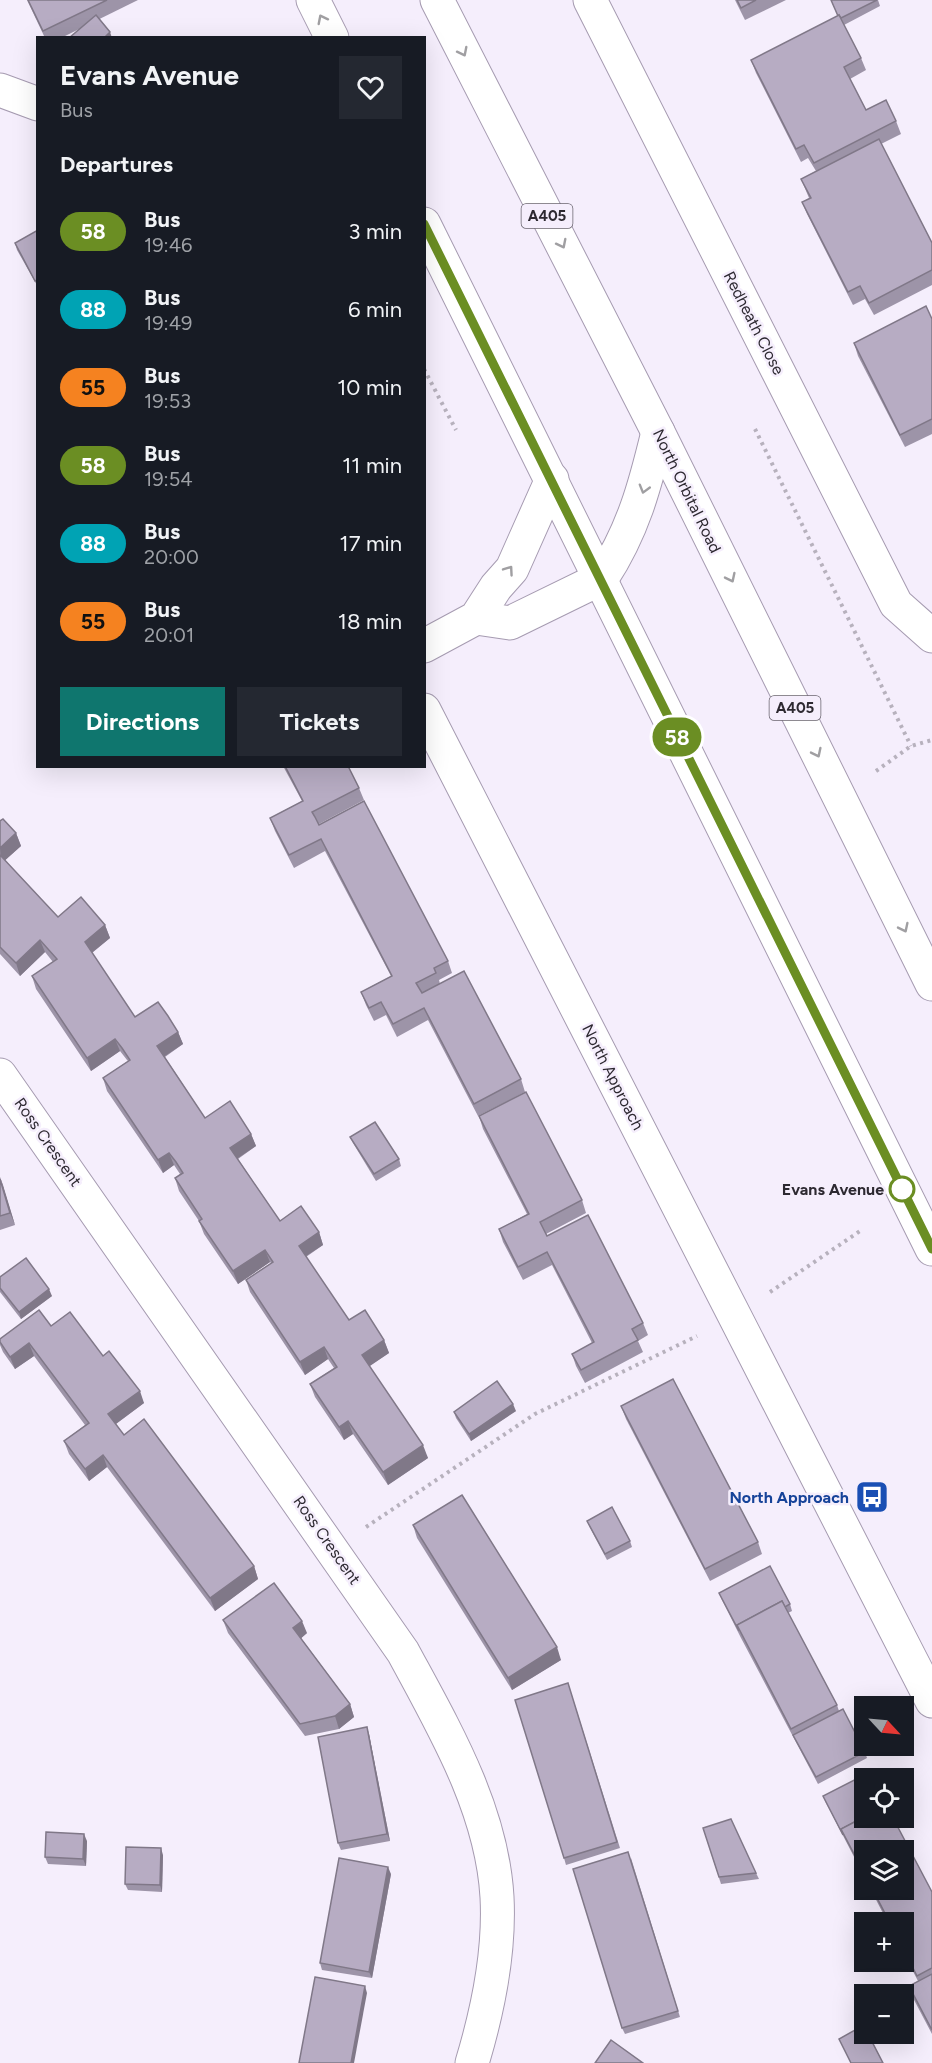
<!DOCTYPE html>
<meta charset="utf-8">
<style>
body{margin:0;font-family:Figtree,sans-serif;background:#242831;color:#f1f3f6;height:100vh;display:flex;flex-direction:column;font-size:22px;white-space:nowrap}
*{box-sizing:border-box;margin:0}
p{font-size:20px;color:#9ea1a6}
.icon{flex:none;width:33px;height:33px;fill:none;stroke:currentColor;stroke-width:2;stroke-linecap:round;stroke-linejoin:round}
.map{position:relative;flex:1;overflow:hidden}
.drawer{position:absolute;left:36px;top:36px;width:390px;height:732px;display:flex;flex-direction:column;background:#171b24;border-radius:0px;box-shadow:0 6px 24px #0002}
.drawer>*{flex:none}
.badge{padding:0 12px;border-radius:20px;font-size:21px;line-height:39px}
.needle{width:39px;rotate:116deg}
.buttons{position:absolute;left:854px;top:1696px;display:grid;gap:12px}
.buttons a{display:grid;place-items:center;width:60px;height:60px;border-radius:0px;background:#171b24;box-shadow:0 6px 24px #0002;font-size:30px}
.map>.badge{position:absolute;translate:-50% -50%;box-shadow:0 0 0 3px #fff}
h2{padding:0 24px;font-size:22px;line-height:54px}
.round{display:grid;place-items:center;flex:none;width:63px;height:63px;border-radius:0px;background:#242831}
.headline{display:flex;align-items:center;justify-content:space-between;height:102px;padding:0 24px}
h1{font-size:28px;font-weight:700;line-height:45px}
.primary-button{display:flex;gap:12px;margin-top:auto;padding:12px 24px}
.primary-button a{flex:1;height:69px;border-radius:0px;background:#0f766e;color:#fff;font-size:24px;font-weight:700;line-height:69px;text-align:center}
.primary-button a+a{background:#242831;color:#f1f3f6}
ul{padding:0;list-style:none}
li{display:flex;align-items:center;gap:18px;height:78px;padding:0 24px}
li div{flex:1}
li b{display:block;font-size:22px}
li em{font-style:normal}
li .badge{min-width:66px;font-weight:700;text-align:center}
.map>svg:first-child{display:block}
</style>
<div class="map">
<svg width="932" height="2063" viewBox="0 0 932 2063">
<rect width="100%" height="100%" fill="#f5eefc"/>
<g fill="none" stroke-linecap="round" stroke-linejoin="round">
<g stroke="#a69bb1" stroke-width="35">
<g id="street">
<path d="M590 0 896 604 932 636"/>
<path d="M0 90 38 104"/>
<path d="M476 618 510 623 602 578"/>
<path d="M424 646 476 618 496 587 512 569 552 479"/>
<path d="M424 710 932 1701"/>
<path d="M0 1075 403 1652C444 1728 492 1809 497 1897 500 1953 488 2010 472 2063"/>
</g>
</g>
<g stroke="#a69bb1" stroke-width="35">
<g id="highway">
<path d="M313 0 332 38"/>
<path d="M437 0 658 432 932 984"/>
<path d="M424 224 932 1249"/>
<path d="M602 578C633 531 645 486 658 432"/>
</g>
</g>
<g stroke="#b7b1bd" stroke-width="4" stroke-dasharray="3 4.5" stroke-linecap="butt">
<path d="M424 369 456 430"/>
<path d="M755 429 911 746"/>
<path d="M876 771 911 746 932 740"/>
<path d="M770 1292 863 1229"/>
<path d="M366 1527 535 1414 697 1336"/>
</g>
<use href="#street" stroke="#fff" stroke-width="33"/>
<use href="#highway" stroke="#fff" stroke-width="33"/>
</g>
<g fill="#9d94a8">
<path d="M27 0H138L61 38H45Z"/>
<path d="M735 0H786L745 20Z"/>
<path d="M831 0H878L880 6 844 25 861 58 866 70 850 79 866 110 896 121 901 134 881 144 932 243V285L874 315 865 299 853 305 807 214 802 202 809 198 801 179 816 171 808 158 801 162 756 73 751 60 838 16Z"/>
<path d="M38 230V287L17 250 15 243Z"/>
<path d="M932 319V434L905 447 858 356 854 343Z"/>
<path d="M283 766H348L359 788 364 800 319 824 448 961 452 973 439 980 440 984 521 1079 525 1092 478 1116 428 1020 397 1037 386 1015 374 1021 366 1005 361 992 391 976 325 851 294 868 275 831 270 818 302 801Z"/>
<path d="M0 821 16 833 21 846 5 860 58 917 105 925 110 938 92 953 135 1017 178 1032 183 1044 165 1057 205 1118 251 1134 256 1146 238 1159 280 1221 319 1232 323 1245 306 1257 349 1320 384 1340 389 1353 369 1366 428 1458 388 1485 353 1434 344 1440 315 1397 310 1384 334 1368 328 1359 305 1375 250 1292 246 1280 271 1263 270 1262 238 1284 204 1234 199 1221 179 1191 175 1178 180 1174 174 1165 163 1173 107 1091 103 1078 128 1061 127 1060 120 1051 91 1071 36 989 32 976 53 962 45 952 20 976 0 954Z"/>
<path d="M479 1116 582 1200 586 1213 546 1234 547 1236 643 1323 648 1335 638 1341 643 1352 585 1383 576 1366 572 1354 592 1343 552 1265 523 1280 503 1242 499 1229 527 1214 483 1129Z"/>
<path d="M350 1137 399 1159 401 1166 376 1181 353 1143Z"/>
<path d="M0 1177 15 1225 0 1230Z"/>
<path d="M0 1277 52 1296 21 1319 0 1292Z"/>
<path d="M51 1326 103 1356 144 1403 116 1424 124 1435 254 1566 258 1579 215 1611 107 1467 89 1481 69 1454 64 1441 85 1425 34 1356 15 1369 3 1352 0 1345V1339Z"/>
<path d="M621 1406 758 1542 762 1554 710 1581 626 1419Z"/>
<path d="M516 1411 471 1441 456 1418 454 1412Z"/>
<path d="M587 1521 630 1541 632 1547 607 1560 590 1528Z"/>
<path d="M413 1525 561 1660 512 1690 417 1538Z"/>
<path d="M719 1593 790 1604 792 1611 788 1613 837 1705 839 1711 865 1752 867 1758 818 1784 741 1638 722 1600Z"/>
<path d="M223 1620 307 1633 301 1638 350 1704 354 1717 339 1729 305 1736 228 1633Z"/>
<path d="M568 1683 620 1848 566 1865 564 1858Z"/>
<path d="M369 1734 390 1841 341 1850 338 1843Z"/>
<path d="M864 1779 932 1892V2034L913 1998 909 1986 918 1981 903 1952V1923H888L871 1890H903L864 1851V1876L826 1803 823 1796Z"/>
<path d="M703 1828 756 1873 759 1879 721 1884Z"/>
<path d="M87 1841 86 1866 48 1864 45 1857Z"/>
<path d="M163 1855 162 1892 128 1890 125 1884Z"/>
<path d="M631 1858 680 2017 625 2034 622 2028Z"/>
<path d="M391 1874 372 1978 322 1970 320 1963Z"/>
</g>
<g fill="#807888">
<path d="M110 32 112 38H104Z"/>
<path d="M16 833 21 846 1 864 0 848Z"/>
<path d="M105 925 110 938 89 955 85 942Z"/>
<path d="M40 940 45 952 20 976 16 963Z"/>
<path d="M178 1032 183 1044 162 1058 157 1046Z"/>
<path d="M115 1039 120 1051 91 1071 87 1058Z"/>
<path d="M251 1134 256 1146 235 1160 230 1148Z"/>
<path d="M169 1153 174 1165 163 1173 158 1160Z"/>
<path d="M0 1177 3 1185 15 1225 10 1213Z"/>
<path d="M319 1232 323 1245 303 1258 299 1246Z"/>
<path d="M265 1250 270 1262 238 1284 233 1271Z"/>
<path d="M49 1289 52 1296 21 1319 19 1312Z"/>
<path d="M384 1340 389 1353 367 1368 362 1355Z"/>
<path d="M29 1343 34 1356 15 1369 10 1357Z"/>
<path d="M324 1347 328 1359 305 1375 300 1362Z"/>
<path d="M140 1391 144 1403 113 1426 108 1414Z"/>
<path d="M513 1404 516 1411 471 1441 469 1434Z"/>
<path d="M348 1421 353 1434 344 1440 339 1427Z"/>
<path d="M423 1445 428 1458 388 1485 383 1472Z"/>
<path d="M103 1455 107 1467 89 1481 85 1469Z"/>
<path d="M254 1566 258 1579 215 1611 210 1598Z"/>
<path d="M302 1621 307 1633 298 1641 293 1628Z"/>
<path d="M557 1647 561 1660 512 1690 508 1678Z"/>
<path d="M350 1704 354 1717 339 1729 335 1716Z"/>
<path d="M367 1727 369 1734 390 1841 387 1834Z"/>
<path d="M84 1834 87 1841 86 1866 83 1859Z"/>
<path d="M161 1848 163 1855 162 1892 160 1885Z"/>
<path d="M388 1867 391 1874 372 1978 369 1972Z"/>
<path d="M365 1986 367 1993 354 2063H351Z"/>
</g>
<g fill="#b7acc3" stroke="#807888" stroke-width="1.5">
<path d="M28 0H107L43 31Z"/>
<path d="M737 0H756L741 8Z"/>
<path d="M831 0H877L841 18 839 15 838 16Z"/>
<path d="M96 15 110 32 104 38H69Z"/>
<path d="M839 15 861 58 844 67 866 110 886 100 896 121 814 163 804 145 796 149 751 60Z"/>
<path d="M879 139 932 243V270L869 303 860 286 848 292 802 202 811 198 801 179Z"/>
<path d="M38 230V279L35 281 15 243Z"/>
<path d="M926 306 932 319V419L900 435 854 343Z"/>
<path d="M285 766H348L359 788 312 812 315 817 319 825 364 801 448 961 434 968 436 973 416 983 422 993 464 971 521 1079 474 1104 424 1008 393 1024 381 1002 369 1008 361 992 392 976 321 839 289 855 270 818 303 801Z"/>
<path d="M3 819 16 833 0 848V821Z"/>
<path d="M0 855 58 917 81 897 105 925 85 942 135 1017 158 1002 168 1016 178 1032 157 1046 205 1118 230 1101 251 1134 230 1148 280 1221 301 1206 319 1232 299 1246 349 1320 365 1310 384 1340 362 1355 423 1445 383 1472 348 1421 339 1427 310 1384 337 1367 324 1347 300 1362 246 1280 273 1262 265 1250 233 1271 199 1221 202 1219 175 1178 183 1173 176 1162 169 1153 158 1160 103 1078 130 1060 122 1048 115 1039 87 1058 32 976 57 959 40 940 16 963 0 947Z"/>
<path d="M526 1092 582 1200 540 1222 547 1236 588 1215 643 1323 632 1329 638 1340 581 1370 572 1354 594 1342 547 1252 518 1267 499 1229 529 1214 479 1116Z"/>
<path d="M375 1122 399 1159 374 1174 350 1137Z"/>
<path d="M0 1179 10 1213 0 1216Z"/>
<path d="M26 1258 49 1289 19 1312 0 1288V1277Z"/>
<path d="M39 1310 51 1326 70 1312 103 1356 109 1351 140 1391 108 1414 124 1435 144 1419 254 1566 210 1598 103 1455 85 1469 64 1441 89 1423 29 1343 10 1357 0 1342V1339Z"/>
<path d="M673 1379 758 1542 705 1569 621 1406Z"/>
<path d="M497 1381 513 1404 469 1434 454 1412Z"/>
<path d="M462 1495 557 1647 508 1678 413 1525Z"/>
<path d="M612 1507 630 1541 605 1554 587 1521Z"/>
<path d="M770 1566 790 1604 785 1607 782 1601 737 1625 739 1631 719 1593Z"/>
<path d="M274 1583 302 1621 293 1628 350 1704 335 1716 300 1724 223 1620Z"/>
<path d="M782 1601 837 1705 791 1729 737 1625Z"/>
<path d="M568 1683 617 1842 564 1858 515 1700Z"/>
<path d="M843 1709 865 1752 816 1777 793 1735Z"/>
<path d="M367 1727 387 1834 338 1843 318 1737Z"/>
<path d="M874 1770 879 1779H864V1817L841 1829 843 1835 823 1796Z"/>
<path d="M864 1817V1818H893L932 1892V1968L917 1976 903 1948V1923H890L873 1890H903V1851H864V1873L841 1829Z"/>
<path d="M731 1819 756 1873 719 1877 703 1828Z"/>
<path d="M46 1832 84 1834 83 1859 45 1857Z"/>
<path d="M126 1847 161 1848 160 1885 125 1884Z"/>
<path d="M628 1852 678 2011 622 2028 573 1869Z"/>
<path d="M339 1858 388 1867 369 1972 320 1963Z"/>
<path d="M932 1974V2030L909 1986Z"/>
<path d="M315 1977 365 1986 351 2063H299Z"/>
<path d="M864 2025V2034H868L883 2063H851L839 2039Z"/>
<path d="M611 2040 643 2063H595Z"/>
</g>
<defs><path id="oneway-chevron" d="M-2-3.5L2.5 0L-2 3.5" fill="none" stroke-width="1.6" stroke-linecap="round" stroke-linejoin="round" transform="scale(1.5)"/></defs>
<g stroke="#a09fa2">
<use href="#oneway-chevron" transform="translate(322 19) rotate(-117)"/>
<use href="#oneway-chevron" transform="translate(463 52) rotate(63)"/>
<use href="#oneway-chevron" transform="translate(562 244) rotate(63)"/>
<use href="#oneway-chevron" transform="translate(644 489) rotate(106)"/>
<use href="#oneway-chevron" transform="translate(509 570) rotate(-55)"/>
<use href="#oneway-chevron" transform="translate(731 578) rotate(64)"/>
<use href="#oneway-chevron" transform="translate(817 753) rotate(64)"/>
<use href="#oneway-chevron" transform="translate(904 928) rotate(64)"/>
</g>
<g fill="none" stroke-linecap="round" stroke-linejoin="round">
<g stroke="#fff" stroke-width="14">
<path id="line" d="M424 224 932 1249"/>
</g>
<use href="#line" stroke="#6b8e23" stroke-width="9"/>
</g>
<defs>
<g id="bus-square" transform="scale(1.725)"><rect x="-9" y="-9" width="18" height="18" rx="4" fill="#1a4fb4" stroke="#f5eefc"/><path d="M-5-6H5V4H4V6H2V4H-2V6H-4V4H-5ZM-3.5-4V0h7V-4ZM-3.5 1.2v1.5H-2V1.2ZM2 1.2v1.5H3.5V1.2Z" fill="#fff"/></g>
</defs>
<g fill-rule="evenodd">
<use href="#bus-square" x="872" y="1497"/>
</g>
<circle fill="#fff" stroke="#6b8e23" stroke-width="3" cx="902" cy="1189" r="12"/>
<g text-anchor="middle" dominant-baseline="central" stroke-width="5" stroke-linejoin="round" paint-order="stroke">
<g fill="#f5eefc" stroke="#69646e" stroke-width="1.5">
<rect x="521.5" y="204" width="51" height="24" rx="4.5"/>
<rect x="769.5" y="696" width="51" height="24" rx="4.5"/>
</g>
<g font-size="15" font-weight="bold" fill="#2d2931">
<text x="547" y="216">A405</text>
<text x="795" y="708">A405</text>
</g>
<g font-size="16" fill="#2d2931" stroke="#f5eefc">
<text transform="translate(754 323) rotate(63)">Redheath Close</text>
<text transform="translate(687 491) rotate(64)">North Orbital Road</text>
<text transform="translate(613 1077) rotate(63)">North Approach</text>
<text transform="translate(48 1142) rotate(55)">Ross Crescent</text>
<text transform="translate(327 1540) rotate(55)">Ross Crescent</text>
</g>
<g font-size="16" font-weight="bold" fill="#2d2931" stroke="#f5eefc" text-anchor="end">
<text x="884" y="1189">Evans Avenue</text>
</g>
<g font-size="16" font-weight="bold" fill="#164399" stroke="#f5eefc" text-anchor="end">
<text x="849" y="1497">North Approach</text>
</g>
</g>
</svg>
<div class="buttons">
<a><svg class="needle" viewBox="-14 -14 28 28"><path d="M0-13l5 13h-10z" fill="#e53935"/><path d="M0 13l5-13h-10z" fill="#9ea1a6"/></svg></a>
<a><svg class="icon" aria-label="locate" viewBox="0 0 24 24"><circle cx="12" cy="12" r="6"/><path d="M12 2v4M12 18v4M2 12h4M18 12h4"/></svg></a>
<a><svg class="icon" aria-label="layers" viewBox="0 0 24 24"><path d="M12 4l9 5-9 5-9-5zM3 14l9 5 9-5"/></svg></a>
<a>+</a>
<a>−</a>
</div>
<b class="badge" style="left:677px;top:737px;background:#6b8e23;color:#fff">58</b>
<section class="drawer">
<div class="headline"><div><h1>Evans Avenue</h1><p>Bus</p></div><a class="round"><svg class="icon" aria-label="heart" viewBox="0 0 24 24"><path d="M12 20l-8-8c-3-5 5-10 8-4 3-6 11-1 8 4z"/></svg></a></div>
<h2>Departures</h2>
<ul>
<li><span class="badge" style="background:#6b8e23;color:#fff">58</span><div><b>Bus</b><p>19:46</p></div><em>3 min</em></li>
<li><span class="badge" style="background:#00a3b4;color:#fff">88</span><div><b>Bus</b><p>19:49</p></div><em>6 min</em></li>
<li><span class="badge" style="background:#f58220;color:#111">55</span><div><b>Bus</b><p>19:53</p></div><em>10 min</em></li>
<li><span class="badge" style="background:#6b8e23;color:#fff">58</span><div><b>Bus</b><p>19:54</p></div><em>11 min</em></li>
<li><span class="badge" style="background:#00a3b4;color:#fff">88</span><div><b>Bus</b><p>20:00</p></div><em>17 min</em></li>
<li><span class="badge" style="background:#f58220;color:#111">55</span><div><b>Bus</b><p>20:01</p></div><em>18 min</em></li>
</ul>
<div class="primary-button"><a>Directions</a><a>Tickets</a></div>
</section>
</div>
